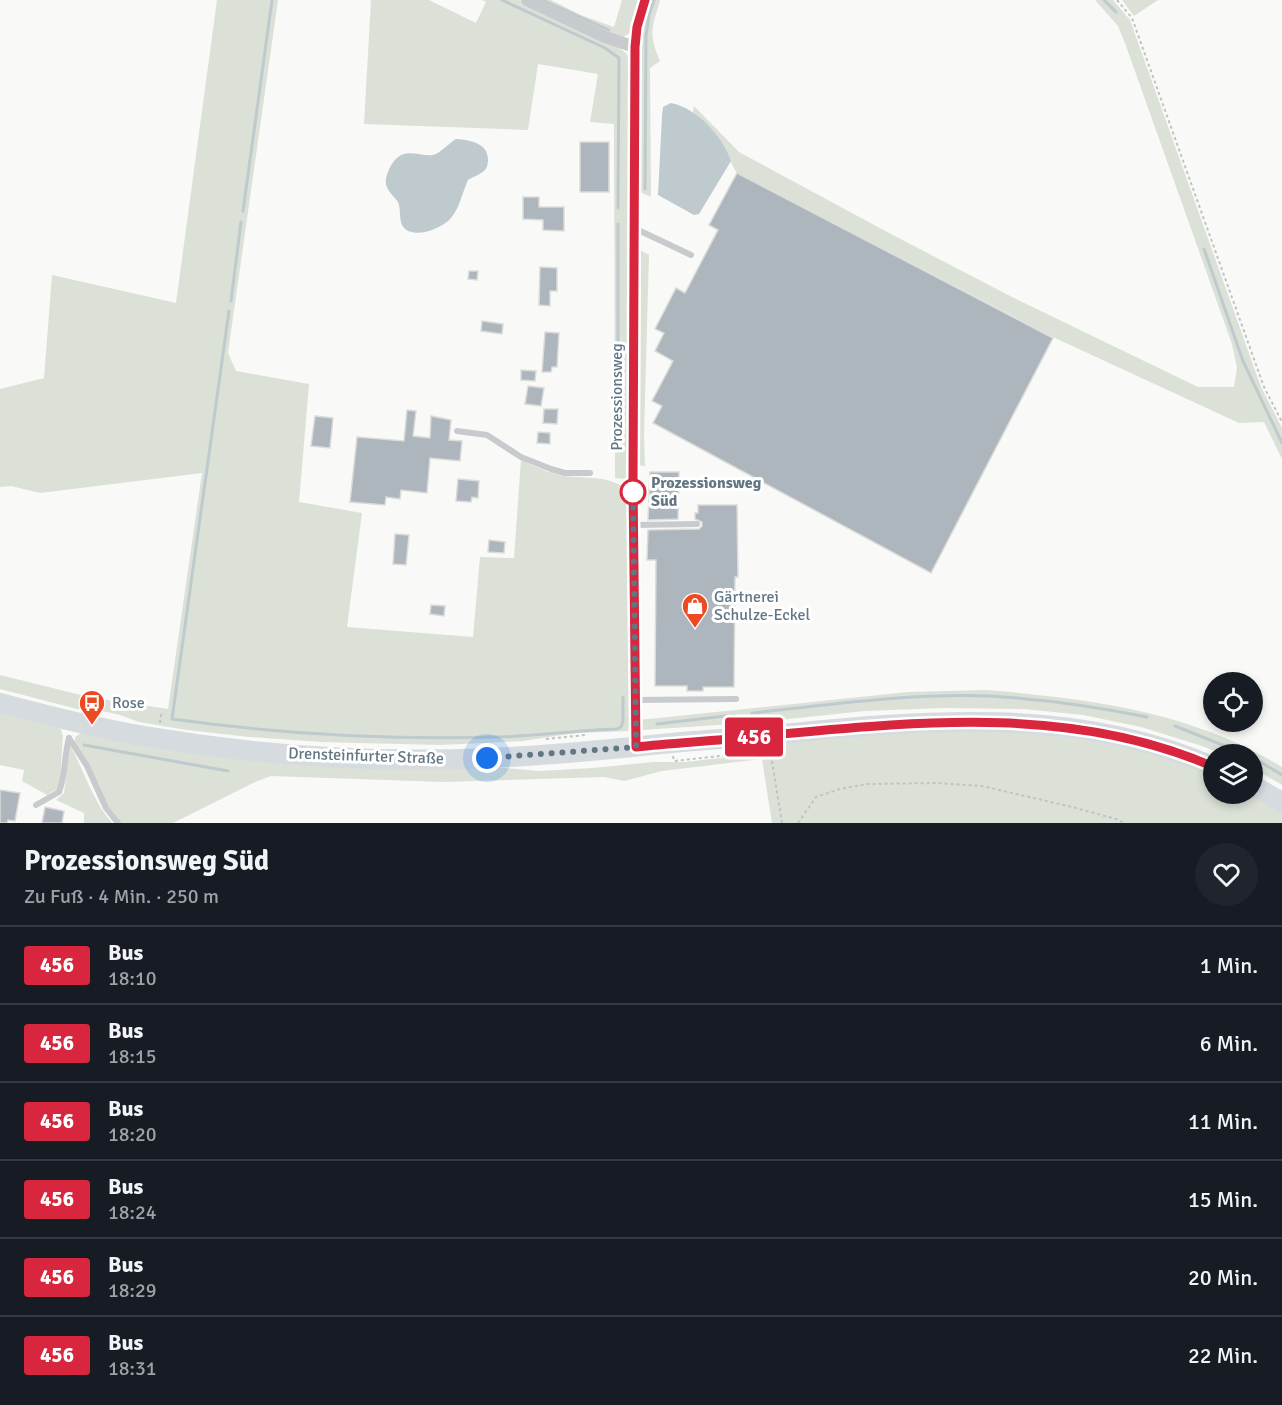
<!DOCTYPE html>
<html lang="de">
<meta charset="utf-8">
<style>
body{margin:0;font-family:Signika,sans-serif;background:#20242c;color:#f1f3f6;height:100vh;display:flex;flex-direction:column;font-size:22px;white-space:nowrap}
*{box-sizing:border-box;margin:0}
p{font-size:20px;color:#9ea1a6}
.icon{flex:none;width:33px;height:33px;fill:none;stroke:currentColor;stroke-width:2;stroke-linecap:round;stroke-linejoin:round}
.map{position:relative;height:823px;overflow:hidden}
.sheet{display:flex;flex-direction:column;background:#171b24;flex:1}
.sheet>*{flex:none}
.badge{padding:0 12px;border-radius:4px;font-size:21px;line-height:39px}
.fabs{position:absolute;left:1203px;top:672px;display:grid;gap:12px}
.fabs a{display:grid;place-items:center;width:60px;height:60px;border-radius:50%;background:#171b24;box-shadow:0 3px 9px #0003;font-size:30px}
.you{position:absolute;width:30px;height:30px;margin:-15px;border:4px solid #fff;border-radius:50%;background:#1a73e8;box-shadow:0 0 0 9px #1a73e833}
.map>.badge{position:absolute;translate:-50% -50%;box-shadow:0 0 0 3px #fff}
.round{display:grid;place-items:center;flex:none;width:63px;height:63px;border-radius:32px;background:#20242c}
.overview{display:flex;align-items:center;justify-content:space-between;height:102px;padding:0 24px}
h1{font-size:28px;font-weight:700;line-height:45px}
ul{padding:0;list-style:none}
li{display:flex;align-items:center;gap:18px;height:78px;padding:0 24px;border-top:2px solid #363941}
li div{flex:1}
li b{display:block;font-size:22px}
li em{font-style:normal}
li .badge{min-width:66px;font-weight:700;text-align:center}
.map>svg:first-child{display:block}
</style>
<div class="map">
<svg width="1282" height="823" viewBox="0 0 1282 823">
<rect width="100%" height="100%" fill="#f9f9f7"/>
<g fill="#dbe1d7">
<path d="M217 0H278L228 353 236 371 309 384 299 502 362 513 347 627 473 637 480 557 514 558 521 460C535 466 550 474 565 476 587 479 609 475 628 490L630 721 628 731 576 733 523 741 440 745 321 742 249 737 187 730 139 722 120 715 93 709H77L0 689V675L89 697 168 709 202 473 40 493 11 486 0 487V389L44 378 52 275 176 303Z"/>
<path d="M371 0H429L476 23 486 2 482 0H519L617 46 627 54 630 65 629 476 623 479 615 478 614 124 590 122 598 74 538 64 528 130 364 124Z"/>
<path d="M535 0H551L581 15 614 27 622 0H640L631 32 623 37 606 33Z"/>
<path d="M649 0H660C652 29 648 32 660 61L650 68 651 197 640 192V35Z"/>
<path d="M1095 0H1113L1130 20 1261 387 1282 428V459L1264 422 1239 423 1055 338 736 172C723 144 715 134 693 112L694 106 739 152 889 233 1010 296 1198 387H1234L1237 368 1232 344 1125 43 1118 26Z"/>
<path d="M1122 0H1158L1134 16Z"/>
<path d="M638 249 649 255 644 434 645 466 637 465Z"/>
<path d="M987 690C1091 699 1191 711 1282 767V785L1253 768 1252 754H1222L1202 746 1141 727 1083 715 1024 709 944 708 865 711 749 723 642 730 639 720 908 692Z"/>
<path d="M0 712 61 729 63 736 60 781 57 789 47 795 22 781 24 770 0 765Z"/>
<path d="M1023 729 1136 746 1213 772 1214 794H1252L1282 808V823H772L762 759 662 771 624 781 604 777 443 782 271 776 253 783 173 823H121L108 806 75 742V737L83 732 540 771 592 768 654 762H686L746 755 747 758H753V754L784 742 864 732Z"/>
<path d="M70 745C84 771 93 801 112 823H84V813L56 800 64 793Z"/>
</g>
<g fill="#becace">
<path d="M671 103C697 108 722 136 731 161L699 214 694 215 658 195 662 116 663 107Z"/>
<path d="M456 139C470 140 489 143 488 161 487 166 488 166 485 170 481 174 473 177 468 180 462 193 460 207 451 218 442 229 411 241 402 225 399 218 401 209 398 202 395 197 389 193 387 187 383 179 391 163 397 158 407 148 422 157 433 155 441 153 449 143 456 139Z"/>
</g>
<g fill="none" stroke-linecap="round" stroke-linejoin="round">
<g stroke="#becace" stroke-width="3">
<path d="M502 0 605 48 619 58 618 208"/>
<path d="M542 0 609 30"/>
<path d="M1104 0 1116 12"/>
<path d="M645 189 646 36 649 15 654 0"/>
<path d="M243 211 272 0"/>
<path d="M1204 249 1243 361 1282 443"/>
<path d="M231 301 241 222"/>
<path d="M229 311 172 719C280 734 390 740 499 737 538 736 578 730 617 729L621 727 623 721V697"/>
<path d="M618 450V224"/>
<path d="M752 713C830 705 910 693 989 696 1042 699 1094 706 1147 717"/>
<path d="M657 724 734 715"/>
<path d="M1175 726 1245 754"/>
<path d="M84 745 228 771"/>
<path d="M1252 757 1282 775"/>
</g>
</g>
<g fill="#adb6bc" stroke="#dbdbd9" stroke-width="1.5">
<rect x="580" y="142" width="29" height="50"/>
<path d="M737 173 1053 338 931 573 653 423 662 406 652 401 673 361 655 351 664 333 655 329 676 288 685 293 718 230 709 225Z"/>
<path d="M523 197H539V207H564V231L543 230V220L523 219Z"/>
<path d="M540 267 557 268V291H550V306L539 305Z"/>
<path d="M469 271H478L477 280 468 279Z"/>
<path d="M482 321 503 324 502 334 481 331Z"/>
<path d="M545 332 559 333 557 367H552L551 372H542Z"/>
<path d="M521 370 536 371 535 381 521 380Z"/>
<path d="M528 386 544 388 541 406 525 404Z"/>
<path d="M544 409H558L557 424 543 423Z"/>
<path d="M407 410 416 411 413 436 430 438 431 416 451 420 449 440 462 441 460 461 430 458 427 493 401 490 400 499 386 497 385 505 350 502 357 437 404 441Z"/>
<path d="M315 416 333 418 330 448 311 446Z"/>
<path d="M538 432 550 433V444L537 443Z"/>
<path d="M650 472H679L678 519 648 520Z"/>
<path d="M458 479 479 481 478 498 472 497 471 502 456 501Z"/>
<path d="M698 505H737L738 577H735L734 687H703V691H687V686H655L656 560H647L648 530 699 529 702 526V522L695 519V513H698Z"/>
<path d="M395 534 409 535 406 565 393 564Z"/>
<path d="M489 540 505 542 504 553 488 552Z"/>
<path d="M431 605 445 606 444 616 430 614Z"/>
<path d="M0 790 20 793 15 821 8 820 7 823H0Z"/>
<path d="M45 807 64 811 62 823H42Z"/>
</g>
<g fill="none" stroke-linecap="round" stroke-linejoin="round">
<g stroke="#c0c3c5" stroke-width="2" stroke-dasharray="3 3" stroke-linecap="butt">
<path d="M1117 0 1132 18 1264 387 1282 422"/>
<path d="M160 723 161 714"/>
<path d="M546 739 585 735"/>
<path d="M770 749 782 823"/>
<path d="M673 756 674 761 729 755"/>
<path d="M798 823 816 797 840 789 867 784 936 783 982 786 1072 807 1116 819 1125 823"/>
</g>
<g stroke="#c7cbce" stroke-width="6">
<path d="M634 228 691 255"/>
<path d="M457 431 487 435 521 457 551 469 565 473H590"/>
<path d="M634 525 697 524"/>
<path d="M635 700 736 699"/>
<path d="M69 738 87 766 106 808 118 823"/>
<path d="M36 805 59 792C66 774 64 755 69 738"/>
</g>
<g stroke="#c7cbce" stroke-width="12">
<path d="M527 0 605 37 635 47"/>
<path d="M636 747 633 484 635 47 637 27 645 0"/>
</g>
<g stroke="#d6dbdf" stroke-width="20">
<path d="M0 703C52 717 103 730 156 738 265 756 378 763 488 758 550 756 611 749 672 743 699 740 725 739 752 737 905 722 1069 702 1214 767"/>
<path d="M1252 785 1282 802"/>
</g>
</g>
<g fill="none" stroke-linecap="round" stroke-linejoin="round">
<g stroke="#fff" stroke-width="14">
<path id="line" d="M645 0 637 27 635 47 633 484 636 747C674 743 712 741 750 737 904 723 1067 702 1214 767"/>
</g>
<use href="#line" stroke="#d7263d" stroke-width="9"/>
<path stroke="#627683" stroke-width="6" stroke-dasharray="0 10.8" d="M487 758 636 747 633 492"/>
</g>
<defs>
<g id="shop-pin" transform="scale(1.35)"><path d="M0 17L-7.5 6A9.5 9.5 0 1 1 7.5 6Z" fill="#ed4a23" stroke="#fff"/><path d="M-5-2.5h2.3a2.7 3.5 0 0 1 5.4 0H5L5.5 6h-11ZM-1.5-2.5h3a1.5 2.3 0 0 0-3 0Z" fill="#fff"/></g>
<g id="bus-pin" transform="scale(1.35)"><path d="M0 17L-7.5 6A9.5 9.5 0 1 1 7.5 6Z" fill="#ed4a23" stroke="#fff"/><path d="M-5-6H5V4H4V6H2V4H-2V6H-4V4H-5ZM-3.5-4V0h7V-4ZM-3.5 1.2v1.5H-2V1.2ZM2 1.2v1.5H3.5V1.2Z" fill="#fff"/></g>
</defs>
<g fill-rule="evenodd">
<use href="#shop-pin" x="695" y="606"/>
<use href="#bus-pin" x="92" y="703"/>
</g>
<circle fill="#fff" stroke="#d7263d" stroke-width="3" cx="633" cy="492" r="12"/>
<g text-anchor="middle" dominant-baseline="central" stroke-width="6" stroke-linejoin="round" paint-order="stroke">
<g font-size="16" fill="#627683" stroke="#fff">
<text transform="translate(617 397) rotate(-90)">Prozessionsweg</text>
<text transform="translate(366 756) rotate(2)">Drensteinfurter Straße</text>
</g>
<g font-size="16" font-weight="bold" fill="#627683" stroke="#fff" text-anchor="start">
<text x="651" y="483">Prozessionsweg<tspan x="651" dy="18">Süd</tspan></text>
</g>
<g font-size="16" fill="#627683" stroke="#fff" text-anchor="start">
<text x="714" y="597">Gärtnerei<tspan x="714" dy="18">Schulze-Eckel</tspan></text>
<text x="112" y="703">Rose</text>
</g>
</g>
</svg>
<div class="fabs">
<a><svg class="icon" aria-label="locate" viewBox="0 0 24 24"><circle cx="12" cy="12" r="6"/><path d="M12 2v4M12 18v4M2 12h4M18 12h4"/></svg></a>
<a><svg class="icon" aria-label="layers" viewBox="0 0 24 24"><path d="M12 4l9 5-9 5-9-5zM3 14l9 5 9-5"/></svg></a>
</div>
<div class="you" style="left:487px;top:758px"></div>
<b class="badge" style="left:754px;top:737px;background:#d7263d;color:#fff">456</b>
</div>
<section class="sheet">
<div class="overview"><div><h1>Prozessionsweg Süd</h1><p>Zu Fuß · 4 Min. · 250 m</p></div><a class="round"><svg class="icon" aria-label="heart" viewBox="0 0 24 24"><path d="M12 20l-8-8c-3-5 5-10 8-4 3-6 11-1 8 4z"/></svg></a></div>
<ul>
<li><span class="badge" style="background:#d7263d;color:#fff">456</span><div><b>Bus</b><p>18:10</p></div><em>1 Min.</em></li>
<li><span class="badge" style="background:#d7263d;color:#fff">456</span><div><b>Bus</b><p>18:15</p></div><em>6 Min.</em></li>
<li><span class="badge" style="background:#d7263d;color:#fff">456</span><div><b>Bus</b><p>18:20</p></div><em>11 Min.</em></li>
<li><span class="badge" style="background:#d7263d;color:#fff">456</span><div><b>Bus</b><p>18:24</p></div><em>15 Min.</em></li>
<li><span class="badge" style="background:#d7263d;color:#fff">456</span><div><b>Bus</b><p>18:29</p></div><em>20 Min.</em></li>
<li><span class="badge" style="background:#d7263d;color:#fff">456</span><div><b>Bus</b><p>18:31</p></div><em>22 Min.</em></li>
</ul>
</section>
